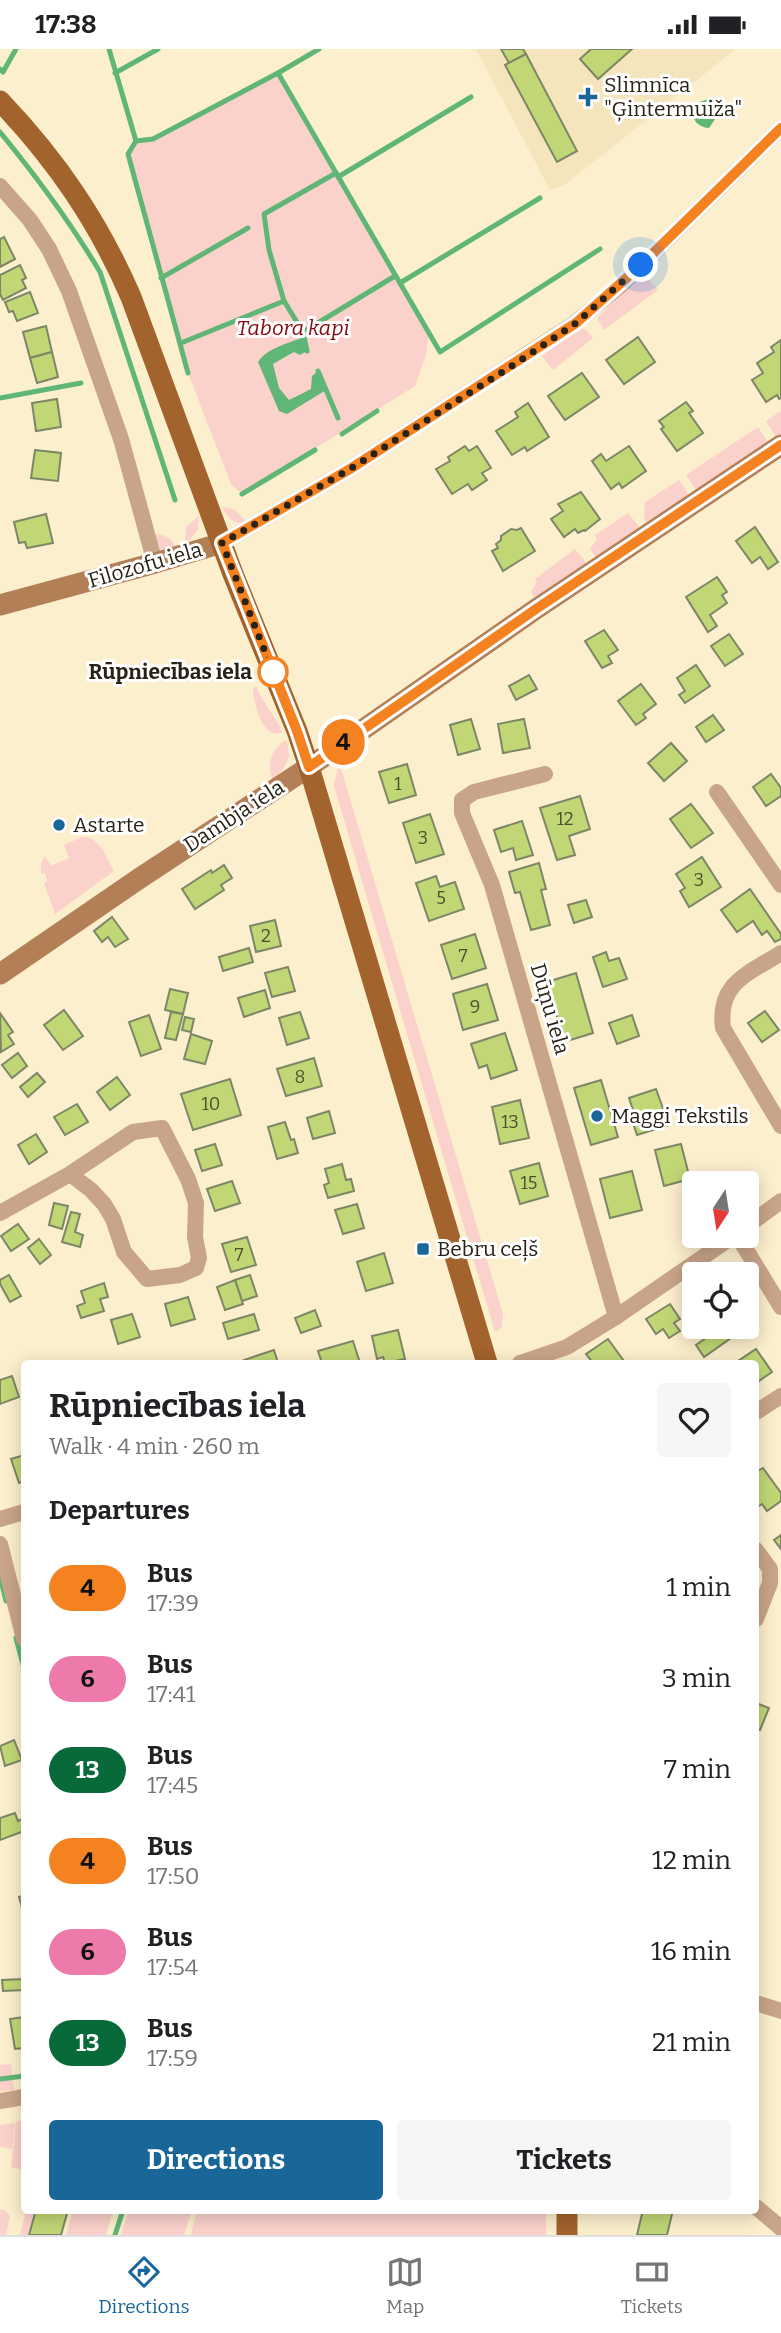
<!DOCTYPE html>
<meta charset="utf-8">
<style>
body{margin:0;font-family:Bitter,serif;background:#f6f6f6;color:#202124;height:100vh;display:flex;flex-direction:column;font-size:26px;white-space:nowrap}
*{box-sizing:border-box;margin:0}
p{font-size:23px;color:#757577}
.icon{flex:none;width:38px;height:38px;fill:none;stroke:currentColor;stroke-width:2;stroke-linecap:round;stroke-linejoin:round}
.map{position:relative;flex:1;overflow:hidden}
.sheet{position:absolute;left:21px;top:1311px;width:738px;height:854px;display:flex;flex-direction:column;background:#fff;border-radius:7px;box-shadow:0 4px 18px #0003}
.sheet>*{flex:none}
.badge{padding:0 14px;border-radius:23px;font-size:24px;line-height:46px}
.needle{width:46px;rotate:192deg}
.buttons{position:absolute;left:682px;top:1122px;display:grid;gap:14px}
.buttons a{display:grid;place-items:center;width:77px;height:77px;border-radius:7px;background:#fff;box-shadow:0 4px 18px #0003;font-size:35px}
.you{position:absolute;width:35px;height:35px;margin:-18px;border:5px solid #fff;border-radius:50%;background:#1a73e8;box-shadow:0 0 0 10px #1a73e833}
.map>.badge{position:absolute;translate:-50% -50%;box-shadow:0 0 0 4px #fff}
h2{padding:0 28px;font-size:26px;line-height:63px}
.round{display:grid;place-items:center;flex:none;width:74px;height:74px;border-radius:7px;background:#f6f6f6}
.summary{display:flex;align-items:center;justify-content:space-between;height:119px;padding:0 28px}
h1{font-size:33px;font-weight:700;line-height:52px}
.primary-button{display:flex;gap:14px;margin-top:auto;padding:14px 28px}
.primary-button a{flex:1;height:80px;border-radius:7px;background:#196799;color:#fff;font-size:28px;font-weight:700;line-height:80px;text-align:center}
.primary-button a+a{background:#f6f6f6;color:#202124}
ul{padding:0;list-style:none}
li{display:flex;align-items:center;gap:21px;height:91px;padding:0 28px}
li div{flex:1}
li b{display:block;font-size:26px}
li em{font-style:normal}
li .badge{min-width:77px;font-weight:700;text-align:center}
.status{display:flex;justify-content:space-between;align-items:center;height:49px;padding:0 35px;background:#fff;direction:ltr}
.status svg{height:19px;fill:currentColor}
.tabs{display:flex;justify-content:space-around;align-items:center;height:98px;border-top:2px solid #e0e0e0;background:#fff;font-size:19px;color:#757577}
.tabs a{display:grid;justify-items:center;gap:4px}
.tabs .on{color:#196799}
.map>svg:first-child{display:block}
</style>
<div class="status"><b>17:38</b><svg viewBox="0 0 49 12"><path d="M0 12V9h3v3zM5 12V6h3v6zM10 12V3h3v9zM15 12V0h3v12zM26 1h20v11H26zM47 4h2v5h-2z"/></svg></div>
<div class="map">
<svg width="781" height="2186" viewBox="0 0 781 2186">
<rect width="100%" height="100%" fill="#fcefcd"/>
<path fill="#f5e5bc" d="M476 0H736L563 137 550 141Z"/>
<g fill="#fbd1cb">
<path d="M278 24 429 284 426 306 415 337 242 445 231 435 188 324 128 105 136 92 153 90Z"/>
<path d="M643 224 658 241 604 281 597 269Z"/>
<path d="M581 279 586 281 593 289 553 321 542 307Z"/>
<path d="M781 362V389L776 388 766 372Z"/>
<path d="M758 378 768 393 697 443 686 426Z"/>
<path d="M679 431 689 446 649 477 644 470 645 453Z"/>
<path d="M222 458 234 460 247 473C234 477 228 469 222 458Z"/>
<path d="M628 464 641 480 596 508 590 500 597 490 595 486Z"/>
<path d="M199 467 198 481 185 496 186 478Z"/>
<path d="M160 485 171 490 176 499 162 501 157 498 154 486Z"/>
<path d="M575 500 587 515 538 554 531 543 537 533 535 530Z"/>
<path d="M256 637C262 654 276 666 282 683 264 693 253 654 253 640Z"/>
<path d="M286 691C293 708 286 720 272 730 267 713 272 700 286 691Z"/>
<path d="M339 713 503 1265 502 1278 495 1283 334 737Z"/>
<path d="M82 788C100 787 106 808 114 822L55 865 44 834 47 832 45 824 41 825V814L45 807 51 817 69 809 64 796Z"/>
<path d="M11 2015 14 2041 0 2042V2016Z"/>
<path d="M24 2071V2121L11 2118 16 2072Z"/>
<path d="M15 2074 12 2100 0 2098V2076Z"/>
<path d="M0 2160 5 2161 10 2167 6 2186H0Z"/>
<path d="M26 2161H36L29 2186H20Z"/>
<path d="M73 2161H113L106 2186H66Z"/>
<path d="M129 2161H192L184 2186H121Z"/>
<path d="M197 2161H546V2186H191Z"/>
</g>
<g fill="#5fb676">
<path d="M709 50H721L723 59 709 79C698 78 693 72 692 62L696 54Z"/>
<path d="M304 288 307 302 300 306 294 303 273 315 279 339 289 351 311 340 312 327 318 322 326 341 287 365 279 362 258 313C267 299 289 294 304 288Z"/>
</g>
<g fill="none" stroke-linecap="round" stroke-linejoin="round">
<g stroke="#5fb676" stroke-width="5">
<path d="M109 0 136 92 153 90 278 24 440 303 600 200"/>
<path d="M0 20 3 23 16 0"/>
<path d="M115 24 158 0"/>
<path d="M278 24 319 0"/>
<path d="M0 83C36 127 71 174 100 223L175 451"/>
<path d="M136 92 128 105 188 324"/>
<path d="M338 128 471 48"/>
<path d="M161 229 248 179"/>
<path d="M400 234 540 149"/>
<path d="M303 283 395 227"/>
<path d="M181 294 284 252"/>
<path d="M307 302 303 283 284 252 269 201 264 165 336 124"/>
<path d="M318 322 338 369"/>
<path d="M0 349 81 334"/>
<path d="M342 385 377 362"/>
<path d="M242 445 315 401"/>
<path d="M0 1528 6 1552"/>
<path d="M16 1589 24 1619"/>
<path d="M0 2030 24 2027"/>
<path d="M115 2186 123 2161"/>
</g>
</g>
<g fill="#c1d776" stroke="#7d8666" stroke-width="2">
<path d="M501 0H523L526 5 509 14Z"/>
<path d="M591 0H632L598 30 580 10Z"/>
<path d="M526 5 577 102 557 113 505 16Z"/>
<path d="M4 188 15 210 0 218V190Z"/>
<path d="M20 216 26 229 22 231 26 239 3 251 0 245V226Z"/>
<path d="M30 243 38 264 17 272 13 262 9 263 5 253Z"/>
<path d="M46 277 52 303 30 309 23 283Z"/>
<path d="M638 288 655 313 624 335 606 311Z"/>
<path d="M781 291V349L779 350 777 346 766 353 752 331 763 324 757 314 774 303 771 298Z"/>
<path d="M52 303 58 328 37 334 30 309Z"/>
<path d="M582 324 599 348 565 371 548 347Z"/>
<path d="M57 350 61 378 36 382 32 354Z"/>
<path d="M686 353 693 362 689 364 703 384 677 402 661 380 664 378 659 372Z"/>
<path d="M528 354 549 388 527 402 525 398 512 406 496 382 518 368 515 363Z"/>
<path d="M465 397 469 402 477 397 491 419 482 424 487 431 472 441 468 435 452 445 436 420 450 412 448 408Z"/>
<path d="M629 397 646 422 622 439 619 434 611 440 592 412 601 405 606 412Z"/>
<path d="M35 401 61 404 58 432 31 429Z"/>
<path d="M581 443 600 470 585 482 584 481 578 484 575 480 564 488 551 470 563 462 558 455Z"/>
<path d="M46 465 53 494 27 499 25 493 19 494 14 473Z"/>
<path d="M755 478 778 513 768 520 760 508 752 514 736 492Z"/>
<path d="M521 479 535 502 503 522 492 502 498 499 496 495 501 491V487L511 480 517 481Z"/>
<path d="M717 528 727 543 722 546 727 554 710 566 717 577 708 583 686 548Z"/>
<path d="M604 581 618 601 608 607 612 614 602 619 585 592Z"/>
<path d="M729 585 743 605 725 617 711 597Z"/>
<path d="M696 616 710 637 685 654 679 646 685 642 677 629Z"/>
<path d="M529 626 537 640 516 651 509 637Z"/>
<path d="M641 635 656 655 643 665 646 669 636 676 618 652Z"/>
<path d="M713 666 724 681 706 693 696 678Z"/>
<path d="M471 670 480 700 458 706 450 676Z"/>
<path d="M524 670 530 699 503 704 498 675Z"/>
<path d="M671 694 687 712 664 732 648 714Z"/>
<path d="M407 715 416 746 389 754 379 723Z"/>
<path d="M771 725 781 739V747L766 757 753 738Z"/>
<path d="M580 747 590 780 569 787 575 806 557 811 540 759Z"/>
<path d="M691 755 713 784 691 799 670 770Z"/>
<path d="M430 765 444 805 416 814 403 774Z"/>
<path d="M522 772 533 806 516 811 513 799 501 803 494 781Z"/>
<path d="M702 808 721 838 689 858 680 842 685 839 676 825Z"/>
<path d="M539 814 546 840 541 841 550 876 531 881 520 843 515 844 509 823Z"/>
<path d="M224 816 232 829 221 836 224 841 195 860 182 840 211 821 212 824Z"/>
<path d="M436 827 440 838 455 833 464 860 429 872 416 834Z"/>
<path d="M750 840 781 885V890L775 893 767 882 762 886 753 872 737 883 721 861Z"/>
<path d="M586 851 592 868 574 874 568 856Z"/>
<path d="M112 868 128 890 115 898 108 888 102 893 94 882Z"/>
<path d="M275 871 281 897 256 903 250 877Z"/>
<path d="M475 885 486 919 452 930 441 896Z"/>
<path d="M249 899 253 913 223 922 219 908Z"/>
<path d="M606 903 609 912 619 909 627 930 603 938 593 908Z"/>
<path d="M288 918 295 942 272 948 265 924Z"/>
<path d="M576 924 593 984 564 993 547 933Z"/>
<path d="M487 935 498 971 463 981 453 945Z"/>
<path d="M170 940 188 944 183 965 165 961Z"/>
<path d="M265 941 270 959 244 968 238 949Z"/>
<path d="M64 961 83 987 63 1001 44 976Z"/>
<path d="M765 962 779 981 762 993 748 974Z"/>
<path d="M171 963 183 965 176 991 165 989Z"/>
<path d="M300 963 309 989 287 996 279 969Z"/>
<path d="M0 964 13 983 8 986 14 995 1 1003Z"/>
<path d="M149 966 161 1000 141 1007 129 973Z"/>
<path d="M632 966 639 987 617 995 609 974Z"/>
<path d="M185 968 194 970 191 983 182 981Z"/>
<path d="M505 984 517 1021 491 1030 487 1016 479 1019 471 995Z"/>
<path d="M191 985 212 992 205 1015 184 1010Z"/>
<path d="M18 1004 27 1017 12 1029 2 1016Z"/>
<path d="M314 1009 322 1037 286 1047 277 1020Z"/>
<path d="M37 1024 45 1033 28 1048 20 1038Z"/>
<path d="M117 1028 130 1046 110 1061 97 1043Z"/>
<path d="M230 1030 241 1066 193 1081 181 1045Z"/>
<path d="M601 1031 618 1088 591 1096 574 1039Z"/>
<path d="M656 1040 669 1076 637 1086 631 1068 635 1067 629 1049Z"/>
<path d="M520 1051 529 1089 500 1095 492 1058Z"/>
<path d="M77 1055 88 1073 65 1086 54 1068Z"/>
<path d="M329 1062 335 1084 313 1090 307 1069Z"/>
<path d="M285 1073 291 1091 294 1090 298 1104 277 1110 268 1078Z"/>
<path d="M36 1085 47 1103 29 1115 18 1096Z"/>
<path d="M215 1095 222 1116 202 1122 195 1101Z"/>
<path d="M681 1095 690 1130 664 1137 655 1101Z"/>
<path d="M539 1114 548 1147 520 1155 510 1122Z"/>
<path d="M342 1115 346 1131 351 1130 354 1142 328 1149 324 1136 329 1134 325 1120Z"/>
<path d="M632 1122 642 1161 610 1169 600 1130Z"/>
<path d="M232 1132 240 1154 215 1162 207 1140Z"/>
<path d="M54 1154 68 1157 62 1180 49 1176Z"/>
<path d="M357 1155 364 1179 343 1185 335 1161Z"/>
<path d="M71 1163 80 1165 75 1183 83 1186 80 1198 62 1193Z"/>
<path d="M18 1175 29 1190 11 1202 1 1187Z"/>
<path d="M247 1188 256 1216 231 1223 222 1195Z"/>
<path d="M39 1190 51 1206 40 1215 28 1199Z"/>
<path d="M384 1204 393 1234 366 1242 357 1213Z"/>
<path d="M9 1226 21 1247 10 1253 0 1235V1231Z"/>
<path d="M250 1226 257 1247 242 1252 235 1231Z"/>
<path d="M235 1231 243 1255 225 1261 217 1238Z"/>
<path d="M695 1231V1256L683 1240Z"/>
<path d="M104 1234 108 1248 100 1250 104 1262 81 1269 77 1257 85 1254 81 1242Z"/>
<path d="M188 1248 195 1270 171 1277 165 1255Z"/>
<path d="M670 1255 680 1270 674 1274 680 1282 669 1289 663 1280 656 1285 646 1270Z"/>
<path d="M315 1261 321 1277 301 1284 295 1269Z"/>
<path d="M132 1265 140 1288 118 1295 111 1271Z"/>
<path d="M254 1265 259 1281 228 1290 223 1274Z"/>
<path d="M722 1278 731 1289 704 1308 696 1296Z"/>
<path d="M398 1281 405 1310 385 1314 383 1308 377 1310 372 1287Z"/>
<path d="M608 1290 624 1312 593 1314 586 1305Z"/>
<path d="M353 1292 360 1314H322L318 1302Z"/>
<path d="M756 1300 772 1323 756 1334V1314H735Z"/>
<path d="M274 1301 278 1314H246L244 1311Z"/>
<path d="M12 1327 19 1348 0 1355V1331Z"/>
<path d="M24 1406V1432L19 1434 11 1410Z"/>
<path d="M763 1419 781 1444V1452L767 1462 762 1455 756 1459V1423Z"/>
<path d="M781 1486V1500L774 1491Z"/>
<path d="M756 1654 769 1659 760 1681 756 1680Z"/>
<path d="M14 1691 22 1711 5 1717 0 1697Z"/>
<path d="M15 1764 18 1772 24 1769V1782L0 1791V1769Z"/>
<path d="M24 1846V1865L19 1848Z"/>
<path d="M24 1930V1941L3 1942 2 1931Z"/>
<path d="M24 1968V1999L15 2000 10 1970Z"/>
<path d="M36 2161H68L61 2186H29Z"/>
<path d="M643 2161H673L667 2186H637Z"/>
</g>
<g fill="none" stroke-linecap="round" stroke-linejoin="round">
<g stroke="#c8a489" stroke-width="16">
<path d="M0 137 30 171 49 200 69 242 121 390 155 514"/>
<path d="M222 494 350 420 575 274 622 235 781 79"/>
<path d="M545 725 474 743 462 751V764L492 836 616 1268"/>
<path d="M717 743 781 836"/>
<path d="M781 904C748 925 717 934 723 979L781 1077"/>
<path d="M0 1164 70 1125 133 1083 162 1079 188 1130 196 1154 195 1188 199 1209 196 1219 180 1226 147 1230 124 1203 113 1170 104 1155 91 1141 70 1125"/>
<path d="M747 1177 781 1152"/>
<path d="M737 1186 781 1258"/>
<path d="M520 1314 567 1298 616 1268 735 1186"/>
<path d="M756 1363 781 1347"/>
<path d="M0 1470 24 1463"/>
<path d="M0 1495 24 1590"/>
<path d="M756 1501 770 1520V1534L756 1570"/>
<path d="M756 1954 781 1962"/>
<path d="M0 2052 24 2048"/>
<path d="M756 2158 781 2179"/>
</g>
<g stroke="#b37f56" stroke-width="21">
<path d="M0 556 155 514 222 494"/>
<path d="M0 925 140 829 309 718 536 560 781 396"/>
</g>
<g stroke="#a2632d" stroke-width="21">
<path d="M0 52C57 112 98 172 131 248L233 525 297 682 309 718 487 1314"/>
<path d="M567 2161V2186"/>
</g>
</g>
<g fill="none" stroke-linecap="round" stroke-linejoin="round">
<g stroke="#fff" stroke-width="16">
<path id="line" d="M781 79 641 216 576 274 350 420 222 494 297 682 309 718 536 560 781 396"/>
</g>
<use href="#line" stroke="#f58220" stroke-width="10"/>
<path stroke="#282316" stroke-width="7" stroke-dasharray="0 12.6" d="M273 623 222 494 350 420 518 313 576 274 641 216"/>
</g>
<g fill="#196799" stroke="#fff" stroke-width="2.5">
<path d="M584.5 37.5h7v7h7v7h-7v7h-7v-7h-7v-7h7z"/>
<circle cx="59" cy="776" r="7"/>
<circle cx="597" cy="1067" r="7"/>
<rect x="416" y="1193" width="14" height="14" rx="3.5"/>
</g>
<circle fill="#fff" stroke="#f58220" stroke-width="3.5" cx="273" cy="623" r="14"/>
<g text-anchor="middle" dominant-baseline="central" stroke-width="6" stroke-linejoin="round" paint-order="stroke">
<g font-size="18" fill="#4e502e">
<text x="398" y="735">1</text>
<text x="565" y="770">12</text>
<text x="423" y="789">3</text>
<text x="699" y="831">3</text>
<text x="441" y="849">5</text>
<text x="266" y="887">2</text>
<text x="463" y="907">7</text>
<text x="475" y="958">9</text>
<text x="300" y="1028">8</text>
<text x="211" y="1055">10</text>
<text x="510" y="1073">13</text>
<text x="529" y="1134">15</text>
<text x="239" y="1206">7</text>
</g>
<g font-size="21" fill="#282316" stroke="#fff" text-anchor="start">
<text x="604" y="36">Slimnīca<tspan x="604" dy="24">"Ģintermuiža"</tspan></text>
<text x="73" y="776">Astarte</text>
<text x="611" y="1067">Maggi Tekstils</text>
<text x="437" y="1200">Bebru ceļš</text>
</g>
<g font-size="21" font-style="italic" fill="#87080d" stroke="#fff">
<text x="293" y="279">Tabora kapi</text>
</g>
<g font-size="21" fill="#282316" stroke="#fff">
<text transform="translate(145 516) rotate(-16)">Filozofu iela</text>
<text transform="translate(234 767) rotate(-33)">Dambja iela</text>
<text transform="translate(550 960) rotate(74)">Dūņu iela</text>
</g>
<g font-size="21" font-weight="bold" fill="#282316" stroke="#fff" text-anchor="end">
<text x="252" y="623">Rūpniecības iela</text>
</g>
</g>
</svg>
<div class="buttons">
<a><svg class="needle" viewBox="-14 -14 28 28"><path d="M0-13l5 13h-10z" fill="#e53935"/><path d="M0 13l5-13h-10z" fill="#757577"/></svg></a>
<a><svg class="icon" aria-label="locate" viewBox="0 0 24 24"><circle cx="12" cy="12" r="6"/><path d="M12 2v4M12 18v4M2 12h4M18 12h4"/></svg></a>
</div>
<div class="you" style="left:641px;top:216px"></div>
<b class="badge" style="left:343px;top:693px;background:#f58220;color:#111">4</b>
<section class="sheet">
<div class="summary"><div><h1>Rūpniecības iela</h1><p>Walk · 4 min · 260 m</p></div><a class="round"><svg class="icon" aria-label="heart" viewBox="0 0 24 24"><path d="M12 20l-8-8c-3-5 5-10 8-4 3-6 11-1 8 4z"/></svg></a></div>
<h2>Departures</h2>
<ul>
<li><span class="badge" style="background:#f58220;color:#111">4</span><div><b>Bus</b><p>17:39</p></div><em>1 min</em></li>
<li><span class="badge" style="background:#ed7aaa;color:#111">6</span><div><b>Bus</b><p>17:41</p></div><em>3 min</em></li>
<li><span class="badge" style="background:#086a38;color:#fff">13</span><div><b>Bus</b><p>17:45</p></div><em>7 min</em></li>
<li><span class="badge" style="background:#f58220;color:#111">4</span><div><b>Bus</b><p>17:50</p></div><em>12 min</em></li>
<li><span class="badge" style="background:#ed7aaa;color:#111">6</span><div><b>Bus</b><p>17:54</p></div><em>16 min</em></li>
<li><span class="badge" style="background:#086a38;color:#fff">13</span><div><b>Bus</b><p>17:59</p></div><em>21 min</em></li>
</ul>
<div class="primary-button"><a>Directions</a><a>Tickets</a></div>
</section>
</div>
<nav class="tabs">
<a class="on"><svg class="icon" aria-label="directions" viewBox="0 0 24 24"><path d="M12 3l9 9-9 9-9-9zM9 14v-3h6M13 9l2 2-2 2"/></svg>Directions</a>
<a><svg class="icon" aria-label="map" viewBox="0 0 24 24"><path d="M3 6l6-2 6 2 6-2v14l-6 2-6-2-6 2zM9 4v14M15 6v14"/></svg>Map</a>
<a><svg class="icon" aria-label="tickets" viewBox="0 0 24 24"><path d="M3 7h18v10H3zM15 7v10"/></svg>Tickets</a>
</nav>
